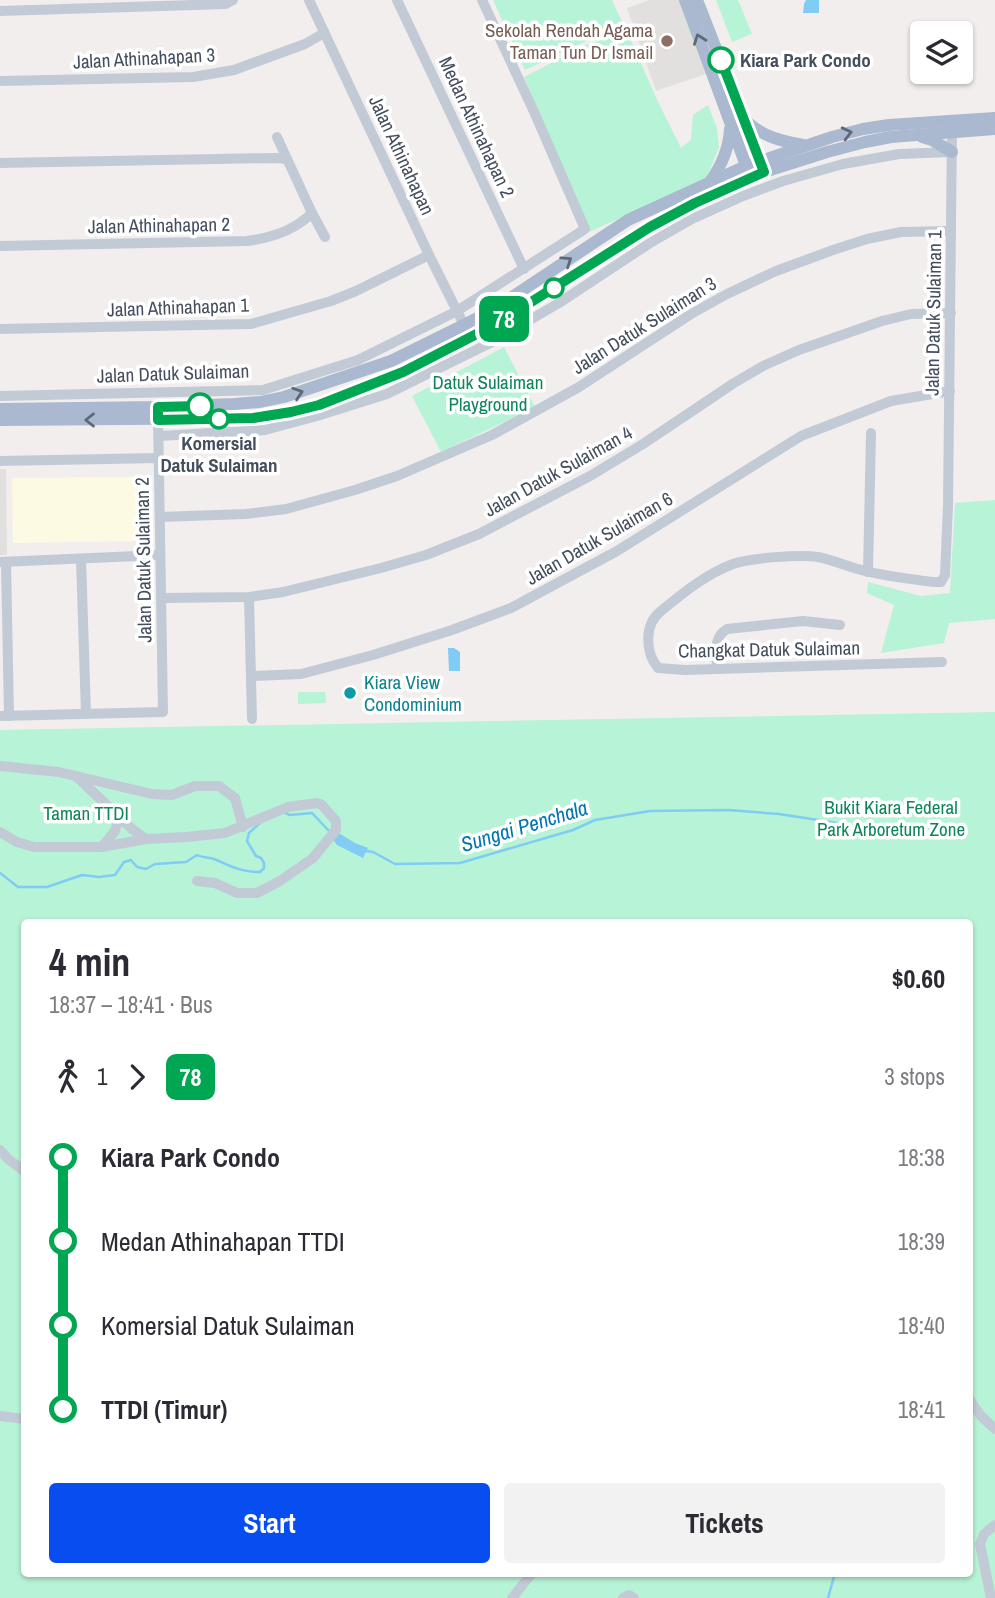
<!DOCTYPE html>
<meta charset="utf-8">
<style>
body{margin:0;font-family:"Archivo Narrow",sans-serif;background:#f2f2f3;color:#2b2b33;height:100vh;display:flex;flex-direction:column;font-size:26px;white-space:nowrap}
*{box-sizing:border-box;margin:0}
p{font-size:23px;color:#7c7c81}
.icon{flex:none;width:38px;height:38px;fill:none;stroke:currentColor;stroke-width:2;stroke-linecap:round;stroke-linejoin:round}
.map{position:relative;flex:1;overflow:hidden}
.side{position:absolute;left:21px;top:919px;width:952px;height:658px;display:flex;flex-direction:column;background:#fff;border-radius:7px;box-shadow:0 2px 5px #0004}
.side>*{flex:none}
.badge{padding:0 14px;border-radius:10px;font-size:24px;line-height:46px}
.controls{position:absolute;left:910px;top:21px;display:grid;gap:14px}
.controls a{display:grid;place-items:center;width:63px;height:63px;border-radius:7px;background:#fff;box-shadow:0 2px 5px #0004;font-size:35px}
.map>.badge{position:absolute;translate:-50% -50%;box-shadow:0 0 0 4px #fff}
.legs{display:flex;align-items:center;gap:10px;height:77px;padding:0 28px;font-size:23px}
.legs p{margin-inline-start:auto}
.summary{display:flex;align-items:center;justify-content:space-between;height:119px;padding:0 28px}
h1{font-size:38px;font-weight:700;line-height:52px}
.cta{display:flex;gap:14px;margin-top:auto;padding:14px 28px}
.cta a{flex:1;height:80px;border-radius:7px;background:#084df0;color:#fff;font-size:28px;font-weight:700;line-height:80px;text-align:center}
.cta a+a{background:#f2f2f3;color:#2b2b33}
ul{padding:0 28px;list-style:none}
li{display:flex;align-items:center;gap:24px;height:84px;font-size:26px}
li i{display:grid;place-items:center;width:10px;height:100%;margin:0 9px;background:currentColor}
li i::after{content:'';width:18px;height:18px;margin:-9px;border:5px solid;border-radius:50%;background:#fff}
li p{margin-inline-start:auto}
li:first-child i{background:linear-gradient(#0000 50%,currentColor 0)}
li:last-child i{background:linear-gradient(currentColor 50%,#0000 0)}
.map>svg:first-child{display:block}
</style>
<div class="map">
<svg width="995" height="1598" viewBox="0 0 995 1598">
<rect width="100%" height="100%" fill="#f1eeed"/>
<path fill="#fdfae4" d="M144 477 145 541 13 543 12 478Z"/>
<g fill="#e2dfdf">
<path d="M649 0H681L706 74 656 91 627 8Z"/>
<path d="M0 469H6L7 555H0Z"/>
</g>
<g fill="#b7f3d6" fill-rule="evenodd">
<path d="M493 0H612L623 24 525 70Z"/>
<path d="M716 0H738L752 34 732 42Z"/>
<path d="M627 31 658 102 681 148 691 140 693 115 708 105 717 128 719 147 706 179 589 232 524 77 588 44Z"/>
<path d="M504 347 535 407 441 452 412 396Z"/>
<path d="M995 500V619L949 623 944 643 881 653 894 605 867 593 868 582 921 596 950 593 955 503Z"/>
<path d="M298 692H325L326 703 298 704Z"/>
<path d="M995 712V1598H0V730ZM24 922H970V1573H24Z"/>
</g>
<g fill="#80ccf4">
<path d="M806 0H819V13H803L804 4Z"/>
<path d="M448 648H454L460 652V671H449Z"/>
<path d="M337 832 355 843 368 848 363 858 337 845 332 838Z"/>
</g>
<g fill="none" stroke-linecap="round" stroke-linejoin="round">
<g stroke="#80ccf4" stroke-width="2.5">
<path d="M283 812 290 815 312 813 330 832"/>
<path d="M366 851 373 852 395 864 460 863 573 830 595 820 650 811 728 810 779 814 844 824 903 835"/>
<path d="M0 873 18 887H47L82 875 99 877 115 875 124 862 131 860 137 867 146 869 155 864 186 862 197 855C203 858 208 857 214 859 231 866 240 872 260 872L264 868V863L261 858 256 856 247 841 249 833 261 822"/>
<path d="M828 1598 835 1573"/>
</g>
<g stroke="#c2cad6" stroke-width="10">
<path d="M309 0 429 255 464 325"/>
<path d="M397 0 524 269"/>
<path d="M0 11 226 4 233 0"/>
<path d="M0 81 193 77 234 70 305 44 324 33"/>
<path d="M277 137 312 213 325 237"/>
<path d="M0 163 275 158 287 159"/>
<path d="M0 246 247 241C271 238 295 230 312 213"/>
<path d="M0 329 251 324 331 301 356 291 429 255"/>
<path d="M0 396 263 390 358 360 457 311 585 229 535 114 482 0"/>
<path d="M159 436 265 430 317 416 387 394 494 341 559 303 650 243 692 219 743 196 783 181 843 164 899 154 952 152"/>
<path d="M0 461 159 458"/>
<path d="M160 517 246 514 286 509 355 490 397 476 492 435 579 387 691 314 727 294 776 271 833 250 867 239 901 232 951 231"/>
<path d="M81 559 86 714"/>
<path d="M0 562 160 555"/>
<path d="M6 562 9 716"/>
<path d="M868 572 871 433"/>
<path d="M249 597 252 719"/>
<path d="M161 598 249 597 283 592 381 568 426 555 479 534 590 476 643 444 734 383 763 366 799 350 882 321 911 314 951 313"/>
<path d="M942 662 685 670 658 668C645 652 644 624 661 611 683 593 706 574 733 564 749 558 801 554 818 557 835 560 852 569 870 572 891 577 912 579 933 582H941L945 575 948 506 952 128"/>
<path d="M717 669C717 654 712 638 727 629L803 621 840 625"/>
<path d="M251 676 301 674 373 655 452 630 511 608 617 551 801 436 891 401 950 391"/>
<path d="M0 716 163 712 158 415"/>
<path d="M0 766 59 772 152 794 172 795 195 786H219L235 798 243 827"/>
<path d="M76 776 132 829 146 839"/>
<path d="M0 832 17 842 34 847H102L146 839 186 837 225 833 288 807 317 803 322 805 336 821V830L313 858 280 881 257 893H237L215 883 197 881"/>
<path d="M102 847 115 831 119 817"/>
<path d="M0 1150 8 1159 24 1171"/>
<path d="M970 1400 981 1416 995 1429"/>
<path d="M0 1416 24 1419"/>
<path d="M512 1598 532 1573"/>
<path d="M623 1598 629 1595 634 1598"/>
<path d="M991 1598 980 1544 984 1534 995 1525"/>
</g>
<g stroke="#aab8d0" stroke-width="12">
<path d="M685 0 748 171"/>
<path d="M697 0 762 166"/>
<path d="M747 122C764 137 781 141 803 145"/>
<path d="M922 137 932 140 952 152"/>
<path d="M710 182C722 165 729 149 730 129"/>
<path d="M0 409 158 407 234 404 260 402 284 397 391 361 464 325 494 309 628 220 746 166 832 137 863 129 889 125 995 118"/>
<path d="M0 420 253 418 291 412 319 405 403 372 486 330 650 227 695 203 764 172 827 152 865 142 891 137 995 129"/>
</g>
</g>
<defs><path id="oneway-chevron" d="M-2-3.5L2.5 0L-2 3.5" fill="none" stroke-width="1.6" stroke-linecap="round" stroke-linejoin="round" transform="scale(1.75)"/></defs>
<g stroke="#5e687a">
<use href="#oneway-chevron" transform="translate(699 39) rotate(-110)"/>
<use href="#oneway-chevron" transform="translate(847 133) rotate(-14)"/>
<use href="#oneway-chevron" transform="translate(567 261) rotate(-34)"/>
<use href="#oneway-chevron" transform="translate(298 393) rotate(-18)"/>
<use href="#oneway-chevron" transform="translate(90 420) rotate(180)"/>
</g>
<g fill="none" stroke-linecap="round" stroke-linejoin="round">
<g stroke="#fff" stroke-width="16">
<path id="line-1" d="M200 406 158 407V420L253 418 291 412 319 405 403 372 498 323 650 227 695 203 764 172 721 60"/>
</g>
<use href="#line-1" stroke="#00a651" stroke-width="10"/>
</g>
<circle fill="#8d6e63" stroke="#fff" stroke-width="2.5" cx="667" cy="41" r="7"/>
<g fill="#fff" stroke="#00a651" stroke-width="3.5">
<circle cx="721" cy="60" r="12"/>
<circle cx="554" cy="288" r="9"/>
<circle cx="200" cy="406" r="12"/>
<circle cx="219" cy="419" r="9"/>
</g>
<circle fill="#0f9aa8" stroke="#fff" stroke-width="2.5" cx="350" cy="693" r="7"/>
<g text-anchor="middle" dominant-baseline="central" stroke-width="7" stroke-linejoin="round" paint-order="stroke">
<g font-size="19" fill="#785e54" stroke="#fff" text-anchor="end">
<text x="653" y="30">Sekolah Rendah Agama<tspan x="653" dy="22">Taman Tun Dr Ismail</tspan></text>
</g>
<g font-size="19" fill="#444e5d" stroke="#fff">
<text transform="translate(144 58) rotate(-3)">Jalan Athinahapan 3</text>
<text transform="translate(477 127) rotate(65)">Medan Athinahapan 2</text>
<text transform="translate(402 155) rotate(65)">Jalan Athinahapan</text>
<text transform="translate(159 225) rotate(-1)">Jalan Athinahapan 2</text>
<text transform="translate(178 307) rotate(-2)">Jalan Athinahapan 1</text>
<text transform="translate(933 313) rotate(-89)">Jalan Datuk Sulaiman 1</text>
<text transform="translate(644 325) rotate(-32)">Jalan Datuk Sulaiman 3</text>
<text transform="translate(173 373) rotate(-2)">Jalan Datuk Sulaiman</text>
<text transform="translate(558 471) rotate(-29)">Jalan Datuk Sulaiman 4</text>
<text transform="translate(599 538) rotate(-30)">Jalan Datuk Sulaiman 6</text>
<text transform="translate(143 560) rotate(-91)">Jalan Datuk Sulaiman 2</text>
<text transform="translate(769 649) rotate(-1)">Changkat Datuk Sulaiman</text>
</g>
<g font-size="19" font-weight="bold" fill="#444e5d" stroke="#fff" text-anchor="start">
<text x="740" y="60">Kiara Park Condo</text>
<text x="219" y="443" text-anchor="middle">Komersial<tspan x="219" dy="22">Datuk Sulaiman</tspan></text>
</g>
<g font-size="19" fill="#0e855a" stroke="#fff">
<text x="488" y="382">Datuk Sulaiman<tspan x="488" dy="22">Playground</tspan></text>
<text x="891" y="807">Bukit Kiara Federal<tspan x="891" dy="22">Park Arboretum Zone</tspan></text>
<text x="86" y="813">Taman TTDI</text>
</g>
<g font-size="19" fill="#0d838f" stroke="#fff" text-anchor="start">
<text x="364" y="682">Kiara View<tspan x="364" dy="22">Condominium</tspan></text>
</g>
<g font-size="21" font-style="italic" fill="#0075b4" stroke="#fff">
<text transform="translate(524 826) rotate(-17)">Sungai Penchala</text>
</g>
</g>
</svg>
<div class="controls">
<a><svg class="icon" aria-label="layers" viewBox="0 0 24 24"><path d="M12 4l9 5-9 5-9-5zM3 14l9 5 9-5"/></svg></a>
</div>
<b class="badge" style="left:504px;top:319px;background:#00a651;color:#fff">78</b>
<section class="side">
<div class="summary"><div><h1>4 min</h1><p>18:37 – 18:41 · Bus</p></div><b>$0.60</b></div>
<div class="legs"><svg class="icon" aria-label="walk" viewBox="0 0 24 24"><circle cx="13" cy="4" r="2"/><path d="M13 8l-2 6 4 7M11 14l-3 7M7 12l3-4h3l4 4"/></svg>1<svg class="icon" aria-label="forward" viewBox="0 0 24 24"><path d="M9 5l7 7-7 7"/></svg><b class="badge" style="background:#00a651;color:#fff">78</b><p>3 stops</p></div>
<ul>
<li><i style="color:#00a651"></i><b>Kiara Park Condo</b><p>18:38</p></li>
<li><i style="color:#00a651"></i><span>Medan Athinahapan TTDI</span><p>18:39</p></li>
<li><i style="color:#00a651"></i><span>Komersial Datuk Sulaiman</span><p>18:40</p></li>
<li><i style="color:#00a651"></i><b>TTDI (Timur)</b><p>18:41</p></li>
</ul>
<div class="cta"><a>Start</a><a>Tickets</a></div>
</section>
</div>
